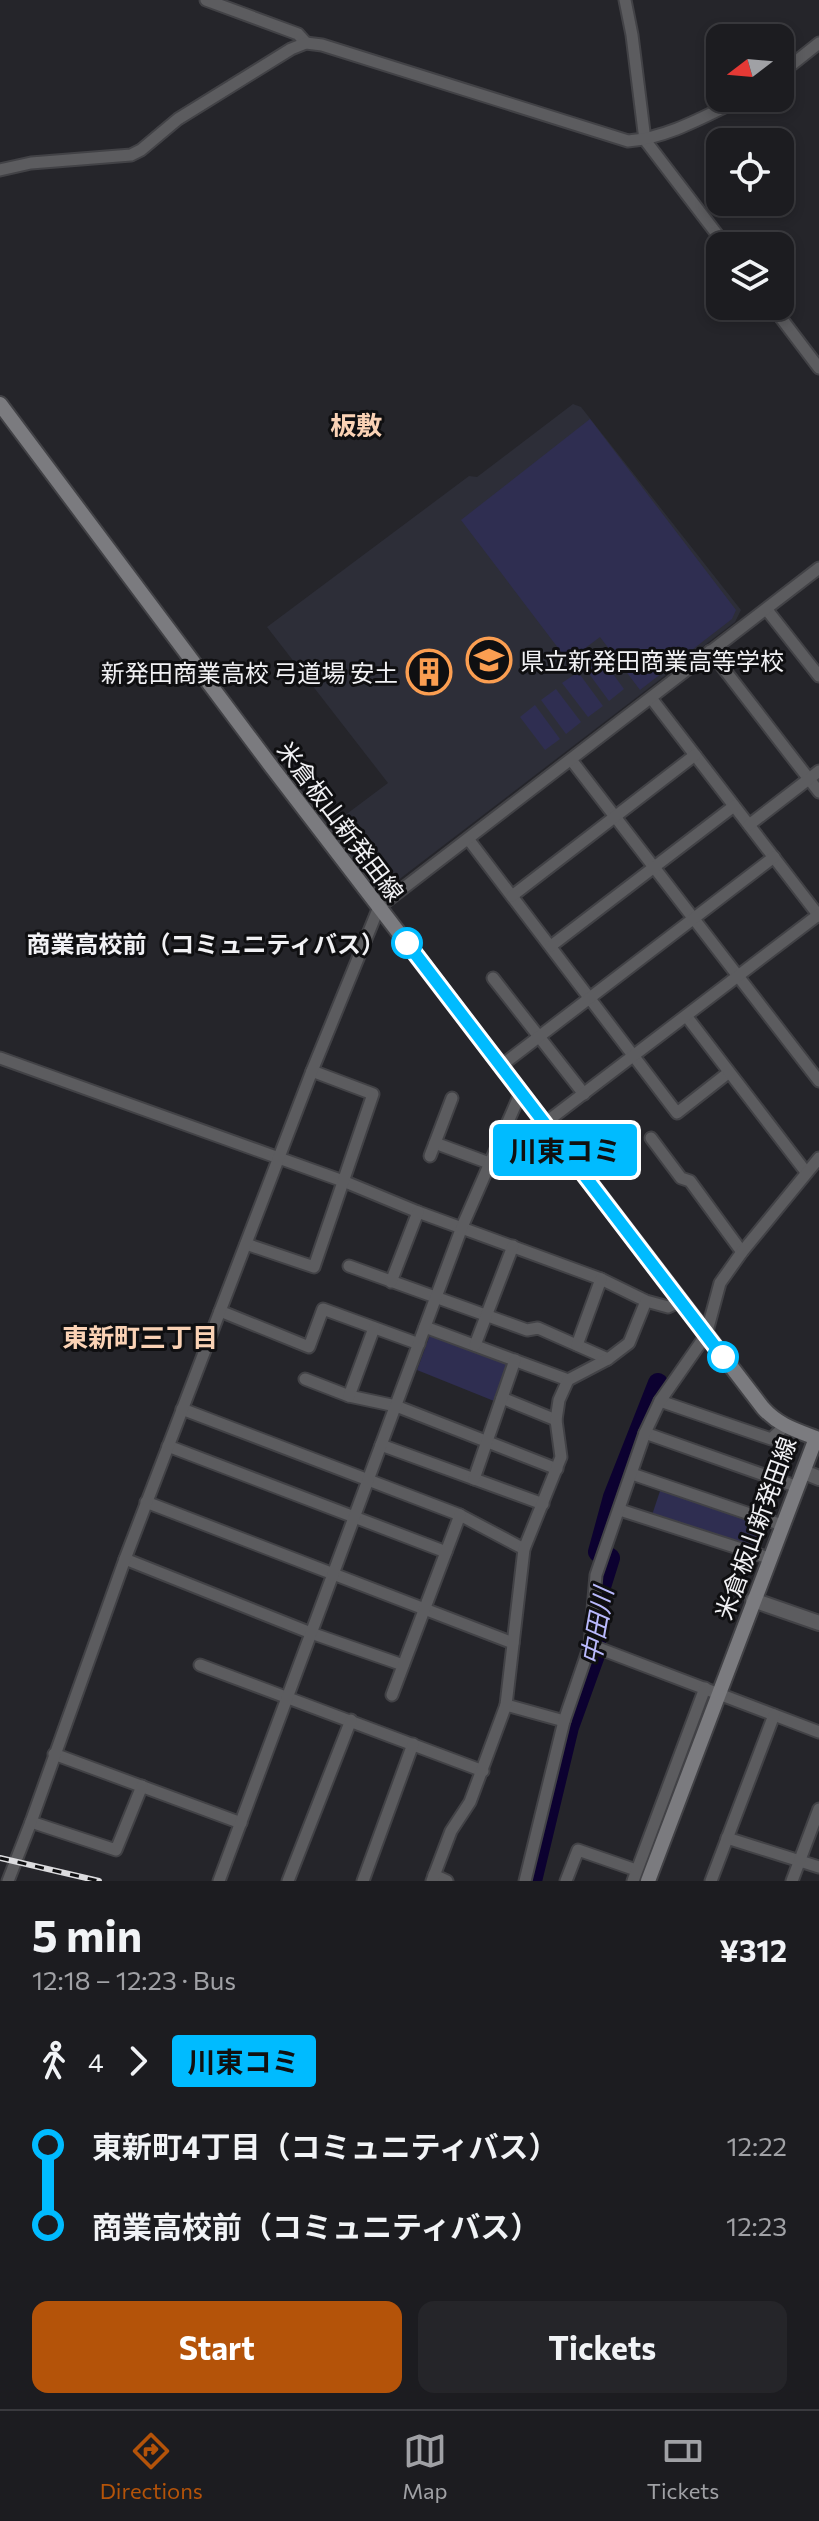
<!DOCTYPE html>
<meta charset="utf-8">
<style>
body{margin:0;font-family:Commissioner,"Noto Sans JP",sans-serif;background:#252529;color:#f1f3f6;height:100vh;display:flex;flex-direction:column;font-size:30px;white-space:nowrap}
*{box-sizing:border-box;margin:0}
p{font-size:26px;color:#a0a1a5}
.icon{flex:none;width:44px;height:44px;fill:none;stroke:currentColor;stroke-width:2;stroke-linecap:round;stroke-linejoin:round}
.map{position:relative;height:1881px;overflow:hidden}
.sheet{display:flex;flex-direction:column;background:#1c1c20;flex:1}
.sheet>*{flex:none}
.badge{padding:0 16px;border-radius:6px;font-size:28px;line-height:52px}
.needle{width:52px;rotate:254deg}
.tools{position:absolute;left:706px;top:24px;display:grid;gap:16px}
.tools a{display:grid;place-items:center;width:88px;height:88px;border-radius:16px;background:#1c1c20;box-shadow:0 4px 12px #0003,0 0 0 2px #3a3a3e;font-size:40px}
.map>.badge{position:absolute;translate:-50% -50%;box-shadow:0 0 0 4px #fff}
.legs{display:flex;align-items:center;gap:12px;height:88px;padding:0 32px;font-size:26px}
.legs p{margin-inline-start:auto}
.summary{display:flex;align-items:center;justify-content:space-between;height:136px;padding:0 32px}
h1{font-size:44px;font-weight:700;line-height:60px}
.button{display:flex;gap:16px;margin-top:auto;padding:16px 32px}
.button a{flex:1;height:92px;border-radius:16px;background:#b45309;color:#fff;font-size:32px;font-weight:700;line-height:92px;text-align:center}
.button a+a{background:#252529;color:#f1f3f6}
ul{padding:0 32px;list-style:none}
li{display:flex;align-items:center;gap:28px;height:80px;font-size:30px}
li i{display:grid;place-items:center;width:12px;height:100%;margin:0 10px;background:currentColor}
li i::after{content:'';width:20px;height:20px;margin:-10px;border:6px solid;border-radius:50%;background:#1c1c20}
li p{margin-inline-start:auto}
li:first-child i{background:linear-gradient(#0000 50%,currentColor 0)}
li:last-child i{background:linear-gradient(currentColor 50%,#0000 0)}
.tabs{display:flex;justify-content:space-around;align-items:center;height:112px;border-top:2px solid #3a3a3e;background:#1c1c20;font-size:22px;color:#a0a1a5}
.tabs a{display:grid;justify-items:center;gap:4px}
.tabs .active{color:#b45309}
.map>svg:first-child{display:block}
</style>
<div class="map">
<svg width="819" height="1881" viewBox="0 0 819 1881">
<rect width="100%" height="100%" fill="#25252a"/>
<path fill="#2d2e38" d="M573 404 581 407 741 610 735 622 380 894 328 828 388 783 267 627 469 476 477 477Z"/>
<g fill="#2f2e51">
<path d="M590 419 736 610 732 619 640 690 600 637 568 661 461 520Z"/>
<path d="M599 655 624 689 609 701 584 667Z"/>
<path d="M578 672 603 706 588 717 562 683Z"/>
<path d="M556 689 581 722 566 734 541 700Z"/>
<path d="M535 705 560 739 545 750 520 717Z"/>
<path d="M430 1335 507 1364 494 1401 417 1370Z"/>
<path d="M661 1488 766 1524 757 1549 652 1515Z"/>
</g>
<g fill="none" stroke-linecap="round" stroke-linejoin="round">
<path stroke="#0c0130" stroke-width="20" d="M532 1881 569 1727 595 1655 600 1590 610 1558 598 1552 613 1497 658 1383"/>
<g stroke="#424246" stroke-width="15">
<g id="minor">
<path d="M206 0 298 34 306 43"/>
<path d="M625 0 632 35 645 140 726 246"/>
<path d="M780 74 819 43"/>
<path d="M0 170 31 163 131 155 141 150 178 119 291 49 306 43 322 45 628 141C668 138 707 115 743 98"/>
<path d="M772 306 819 368"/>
<path d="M767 610 819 676"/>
<path d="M710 651 819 792"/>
<path d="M651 698 819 916"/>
<path d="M572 761 819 1081"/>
<path d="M749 825 819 771"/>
<path d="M469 840 677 1113 728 1073"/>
<path d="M512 896 695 755"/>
<path d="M551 946 734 806"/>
<path d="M493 978 584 1094"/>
<path d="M687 1017 806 1172"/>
<path d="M0 1058 343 1181 418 1212 601 1279 646 1301 668 1307 681 1301"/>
<path d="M502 1065 774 857"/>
<path d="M545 1123 818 915"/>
<path d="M651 1138 681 1178 690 1181 742 1252"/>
<path d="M435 1143 489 1163"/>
<path d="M430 1156 452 1098"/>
<path d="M246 1244 314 1267 373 1094 312 1071"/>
<path d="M349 1266 527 1330 538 1328 608 1359"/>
<path d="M391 1282 418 1212"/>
<path d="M220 1311 309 1347 323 1309 419 1344"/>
<path d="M425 1327 568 1380"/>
<path d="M475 1345 513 1246"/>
<path d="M577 1345 601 1279"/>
<path d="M305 1379 349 1396 396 1406 557 1469"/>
<path d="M349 1396 374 1328"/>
<path d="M502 1398 556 1420"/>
<path d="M660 1401 771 1439 785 1426"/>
<path d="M182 1409 460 1515 524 1549"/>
<path d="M645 1433 798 1487"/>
<path d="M381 1445 543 1504"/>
<path d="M168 1446 446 1552"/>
<path d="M632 1474 782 1525"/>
<path d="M474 1479 515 1360"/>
<path d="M146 1502 513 1643"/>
<path d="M620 1510 769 1558"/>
<path d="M125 1559 311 1633 403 1665"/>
<path d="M590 1645 819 1732"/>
<path d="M200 1665 483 1771"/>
<path d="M392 1695 460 1515"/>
<path d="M506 1705 564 1721"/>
<path d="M54 1754 241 1823"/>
<path d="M31 1822 116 1850 142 1786"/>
<path d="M727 1838 819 1867"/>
<path d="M434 1875 447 1881"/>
<path d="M8 1881 31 1822 125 1559 312 1071 379 907 819 568"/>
<path d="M219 1881 462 1227 521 1092"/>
<path d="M288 1881 351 1720"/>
<path d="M363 1881 413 1744"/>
<path d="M432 1881 451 1831 470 1802 506 1705 524 1549 561 1457 556 1420 559 1400 568 1380 608 1359 629 1343 646 1301"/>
<path d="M525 1881 564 1721 590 1645 596 1575 645 1433 660 1401 706 1335 720 1283 742 1252 819 1158"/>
<path d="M566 1881 578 1850 636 1870"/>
<path d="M633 1881 705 1688"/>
<path d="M711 1881 774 1715"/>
<path d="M792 1881 819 1809"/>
</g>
</g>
<g stroke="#424246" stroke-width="18">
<g id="tertiary">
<path d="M804 1472 819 1478"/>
<path d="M753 1600 819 1623"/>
</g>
</g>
<g stroke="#424246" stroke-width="18">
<path id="secondary" d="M0 404 271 766 763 1408C778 1425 795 1430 816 1438L648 1881"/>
</g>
<use href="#minor" stroke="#5c5c5f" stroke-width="11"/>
<use href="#tertiary" stroke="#5c5c5f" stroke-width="14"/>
<use href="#secondary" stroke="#7b7b7f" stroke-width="14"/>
<g stroke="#dcdcdf" stroke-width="6">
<path id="rail" d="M0 1858 99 1881"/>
</g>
<use href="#rail" stroke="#0f0f11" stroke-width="3" stroke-dasharray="9" stroke-linecap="butt"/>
</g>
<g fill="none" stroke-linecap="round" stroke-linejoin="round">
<g stroke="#fff" stroke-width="18">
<path id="line-1" d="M407 943 723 1357"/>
</g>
<use href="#line-1" stroke="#0bf" stroke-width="12"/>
</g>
<defs>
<g id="school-ring" transform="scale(2.3)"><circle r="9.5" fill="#0f0f11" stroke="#fb9e51" stroke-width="1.5"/><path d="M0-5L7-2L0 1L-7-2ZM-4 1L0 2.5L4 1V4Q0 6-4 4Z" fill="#fb9e51"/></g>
<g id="building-ring" transform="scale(2.3)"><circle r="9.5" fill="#0f0f11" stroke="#fb9e51" stroke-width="1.5"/><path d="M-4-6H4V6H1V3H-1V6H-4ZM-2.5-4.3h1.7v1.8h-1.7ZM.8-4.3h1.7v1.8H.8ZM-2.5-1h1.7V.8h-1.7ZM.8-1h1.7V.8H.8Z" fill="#fb9e51"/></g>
</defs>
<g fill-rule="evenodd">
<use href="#school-ring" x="489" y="660"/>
<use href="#building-ring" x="429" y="672"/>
</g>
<g fill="#fff" stroke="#0bf" stroke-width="4">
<circle cx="407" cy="943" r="14"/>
<circle cx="723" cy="1357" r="14"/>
</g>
<g text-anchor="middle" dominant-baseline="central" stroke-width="6" stroke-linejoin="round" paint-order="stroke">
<g font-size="24" fill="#f1f1f4" stroke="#0f0f11" text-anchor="start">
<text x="520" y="660">県立新発田商業高等学校</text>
<text x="398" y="672" text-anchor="end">新発田商業高校 弓道場 安土</text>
</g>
<g font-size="24" fill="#f1f1f4" stroke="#0f0f11">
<text transform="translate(341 821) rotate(53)">米倉板山新発田線</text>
<text transform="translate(755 1528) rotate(-70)">米倉板山新発田線</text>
</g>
<g font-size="24" font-weight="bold" fill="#f1f1f4" stroke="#0f0f11" text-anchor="end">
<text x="385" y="943">商業高校前（コミュニティバス）</text>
</g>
<g font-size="26" font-weight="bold" fill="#fad2b5" stroke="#0f0f11">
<text x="356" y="424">板敷</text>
<text x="140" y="1336">東新町三丁目</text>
</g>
<g font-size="26" font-style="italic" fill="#b9b9fc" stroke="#0f0f11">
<text transform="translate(596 1626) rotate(-80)">中田川</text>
</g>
</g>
</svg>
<div class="tools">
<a><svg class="needle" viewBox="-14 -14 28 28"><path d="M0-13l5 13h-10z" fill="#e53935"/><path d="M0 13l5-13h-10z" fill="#a0a1a5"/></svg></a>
<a><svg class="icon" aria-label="locate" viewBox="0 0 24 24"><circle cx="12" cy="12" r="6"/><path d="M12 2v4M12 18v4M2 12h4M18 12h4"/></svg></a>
<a><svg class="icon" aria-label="layers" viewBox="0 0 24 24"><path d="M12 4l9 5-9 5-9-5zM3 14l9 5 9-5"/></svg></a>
</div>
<b class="badge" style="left:565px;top:1150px;background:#0bf;color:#111">川東コミ</b>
</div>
<section class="sheet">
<div class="summary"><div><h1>5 min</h1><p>12:18 – 12:23 · Bus</p></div><b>¥312</b></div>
<div class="legs"><svg class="icon" aria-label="walk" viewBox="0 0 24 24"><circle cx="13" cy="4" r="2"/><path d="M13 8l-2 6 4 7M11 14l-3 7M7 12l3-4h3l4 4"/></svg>4<svg class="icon" aria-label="forward" viewBox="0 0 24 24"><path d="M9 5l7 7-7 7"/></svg><b class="badge" style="background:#0bf;color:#111">川東コミ</b></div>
<ul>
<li><i style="color:#0bf"></i><b>東新町4丁目（コミュニティバス）</b><p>12:22</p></li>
<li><i style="color:#0bf"></i><b>商業高校前（コミュニティバス）</b><p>12:23</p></li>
</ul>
<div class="button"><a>Start</a><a>Tickets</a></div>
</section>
<nav class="tabs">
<a class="active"><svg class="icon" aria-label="directions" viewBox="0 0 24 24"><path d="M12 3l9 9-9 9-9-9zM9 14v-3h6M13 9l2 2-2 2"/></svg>Directions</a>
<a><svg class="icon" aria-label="map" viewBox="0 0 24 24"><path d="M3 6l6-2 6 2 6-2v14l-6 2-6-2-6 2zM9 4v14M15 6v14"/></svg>Map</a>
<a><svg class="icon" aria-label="tickets" viewBox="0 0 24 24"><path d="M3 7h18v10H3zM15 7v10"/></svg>Tickets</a>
</nav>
